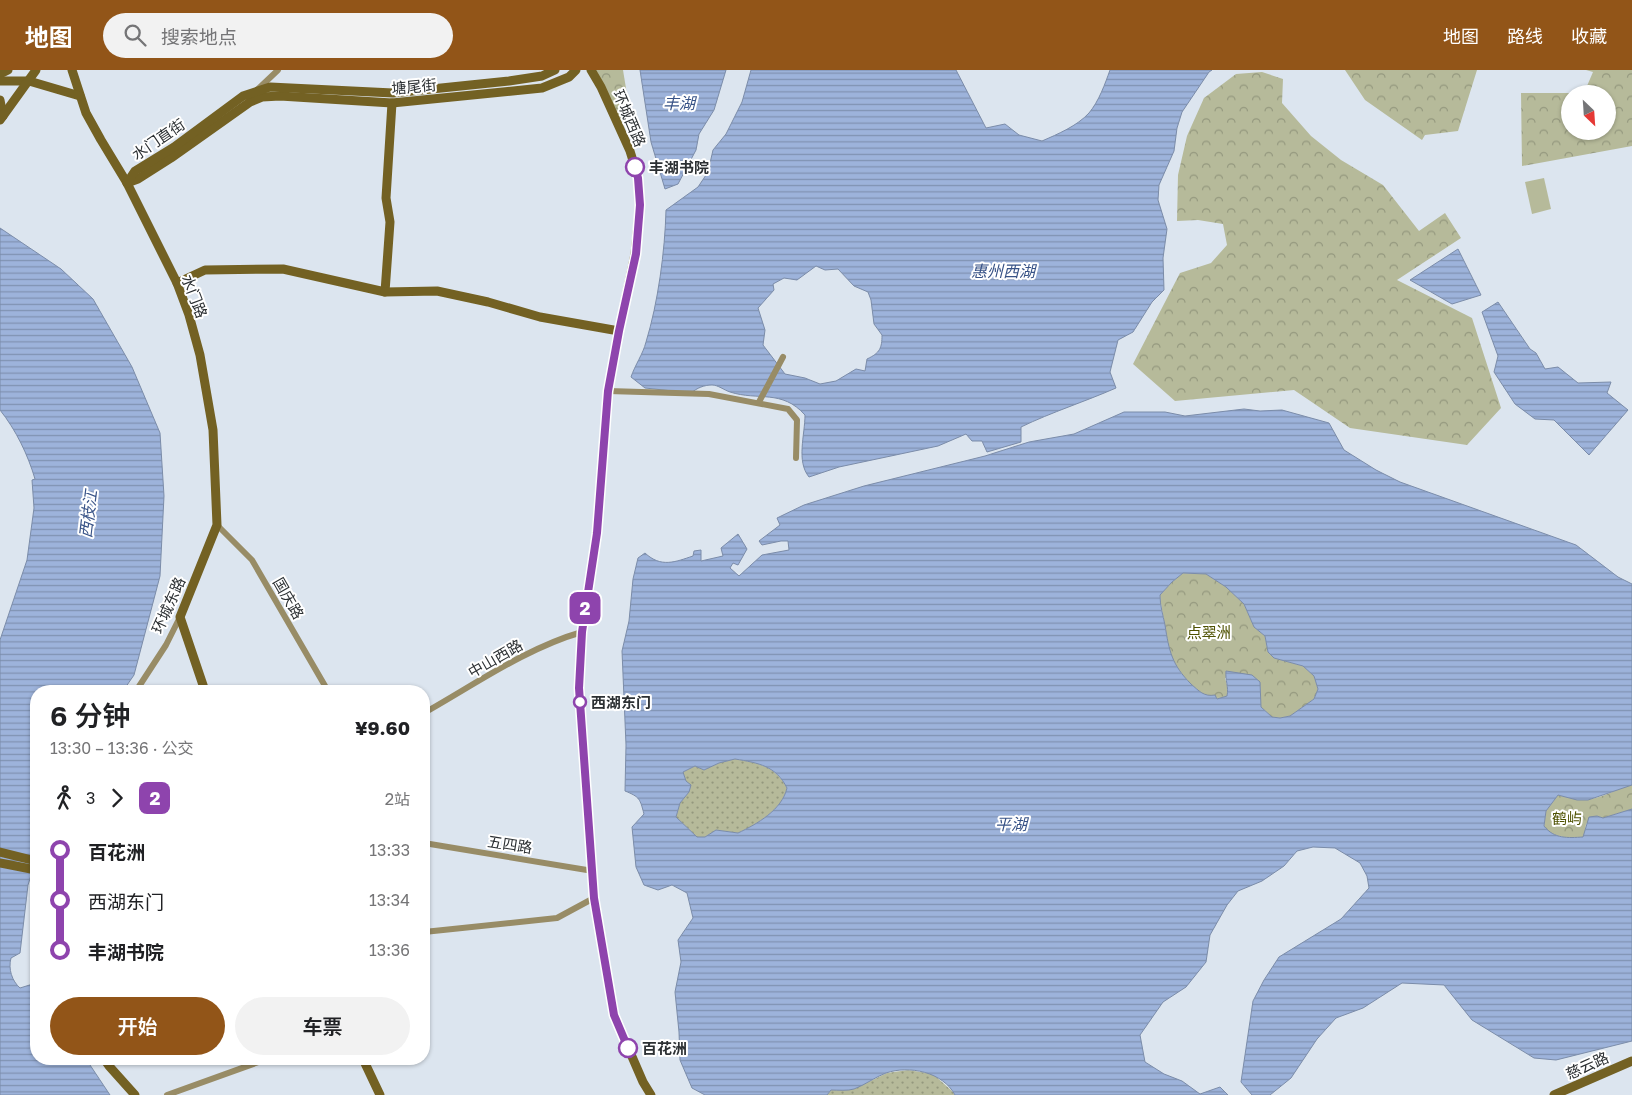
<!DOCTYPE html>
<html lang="zh">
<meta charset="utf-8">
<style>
body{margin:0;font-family:"Golos Text","Noto Sans SC",sans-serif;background:#f2f2f2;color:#202124;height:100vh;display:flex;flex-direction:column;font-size:19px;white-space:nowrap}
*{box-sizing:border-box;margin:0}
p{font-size:16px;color:#757577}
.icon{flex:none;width:28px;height:28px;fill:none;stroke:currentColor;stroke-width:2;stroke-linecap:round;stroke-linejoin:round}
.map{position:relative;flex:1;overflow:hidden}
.details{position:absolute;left:30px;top:615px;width:400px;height:380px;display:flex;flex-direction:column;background:#fff;border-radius:20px;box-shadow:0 1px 4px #0004}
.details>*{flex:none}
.badge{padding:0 10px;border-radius:8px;font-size:18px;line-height:32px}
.needle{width:32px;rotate:155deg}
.buttons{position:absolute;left:1561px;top:15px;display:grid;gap:10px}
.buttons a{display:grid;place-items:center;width:55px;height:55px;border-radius:50%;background:#fff;box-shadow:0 1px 4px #0004;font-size:25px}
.map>.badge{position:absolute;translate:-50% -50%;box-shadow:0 0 0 2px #fff}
.legs{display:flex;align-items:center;gap:8px;height:55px;padding:0 20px;font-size:16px}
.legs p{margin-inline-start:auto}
.summary{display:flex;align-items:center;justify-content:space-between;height:85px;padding:0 20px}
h1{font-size:28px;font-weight:600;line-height:38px}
.button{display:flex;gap:10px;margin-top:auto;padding:10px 20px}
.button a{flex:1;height:58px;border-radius:30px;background:#925518;color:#fff;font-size:20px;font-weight:600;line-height:58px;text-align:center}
.button a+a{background:#f2f2f2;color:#202124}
ul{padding:0 20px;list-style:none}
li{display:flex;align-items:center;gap:18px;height:50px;font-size:19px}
li i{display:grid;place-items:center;width:8px;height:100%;margin:0 6px;background:currentColor}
li i::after{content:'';width:12px;height:12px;margin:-6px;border:4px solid;border-radius:50%;background:#fff}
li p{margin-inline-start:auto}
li:first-child i{background:linear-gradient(#0000 50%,currentColor 0)}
li:last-child i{background:linear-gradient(currentColor 50%,#0000 0)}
header{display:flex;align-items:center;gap:30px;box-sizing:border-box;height:70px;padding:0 25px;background:#925518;color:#fff}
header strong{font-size:24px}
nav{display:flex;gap:28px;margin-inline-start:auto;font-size:18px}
.search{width:350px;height:45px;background:#f2f2f2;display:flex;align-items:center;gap:12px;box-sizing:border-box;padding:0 18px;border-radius:28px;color:#757577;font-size:19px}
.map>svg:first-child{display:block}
</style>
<header>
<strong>地图</strong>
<div class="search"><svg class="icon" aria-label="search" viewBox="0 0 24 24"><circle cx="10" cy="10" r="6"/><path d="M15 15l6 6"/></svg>搜索地点</div>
<nav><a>地图</a><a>路线</a><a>收藏</a></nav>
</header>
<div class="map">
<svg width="1632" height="1025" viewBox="0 0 1632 1025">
<defs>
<pattern id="grass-dots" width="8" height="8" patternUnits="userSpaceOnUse" patternTransform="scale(1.25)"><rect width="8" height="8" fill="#b6ba9a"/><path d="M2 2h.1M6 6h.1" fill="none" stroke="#94987e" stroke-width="1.8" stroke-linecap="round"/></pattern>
<pattern id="forest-crowns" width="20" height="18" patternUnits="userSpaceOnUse" patternTransform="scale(1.25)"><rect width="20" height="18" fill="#b6ba9a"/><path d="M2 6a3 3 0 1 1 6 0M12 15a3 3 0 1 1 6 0" fill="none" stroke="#94987e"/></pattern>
<pattern id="water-rules" width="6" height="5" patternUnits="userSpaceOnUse" patternTransform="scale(1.25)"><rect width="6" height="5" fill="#9db3db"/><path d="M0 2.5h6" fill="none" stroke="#8092b2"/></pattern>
</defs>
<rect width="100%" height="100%" fill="#dce5ef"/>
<g fill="url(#grass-dots)">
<path d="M735 689C759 693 775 696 787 718 782 740 757 754 738 763L716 760 705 767H697L676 747 680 733 689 722 683 702 695 696 704 700 719 693Z"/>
<path d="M908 1000 933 1004 952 1021 955 1025H827L831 1020 854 1019 887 1003Z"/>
</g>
<g fill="url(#forest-crowns)" fill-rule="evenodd">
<path d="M595 0H623L632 55 622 52Z"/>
<path d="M1345 0H1477L1458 61 1425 65 1422 70 1365 30Z"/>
<path d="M1586 0H1632V76L1522 96 1521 23H1584L1593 2ZM1570 24H1608V61H1570Z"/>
<path d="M1262 2 1283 9 1282 33 1311 66 1341 90 1383 115 1419 161 1445 143 1461 168 1397 210 1472 248 1501 338 1467 375 1350 358 1294 320 1175 331 1133 294 1180 203 1211 193 1227 175 1223 154 1198 150 1177 151 1178 105 1187 66 1204 28 1236 4Z"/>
<path d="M1183 503 1206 504 1226 517 1244 534 1254 557 1265 566 1268 582 1274 588 1303 596 1314 606 1318 619 1314 629 1290 646 1280 648 1272 647 1261 637 1260 612 1225 608 1228 618 1227 626C1223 627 1219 629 1215 629 1199 627 1180 604 1173 590 1167 579 1167 567 1165 556 1163 545 1161 536 1160 525L1172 512Z"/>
<path d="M1627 715H1632V739L1603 748 1597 746 1586 754 1584 767C1568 768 1555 769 1544 757L1546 741 1558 725C1590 733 1598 729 1627 715Z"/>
</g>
<path fill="#b6ba9a" d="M1544 108 1551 139 1532 144 1525 112Z"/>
<g fill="url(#water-rules)" stroke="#7b8ca9" fill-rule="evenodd">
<path d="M640 0H726L714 40 699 64 696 80 678 114 665 119 651 72Z"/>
<path d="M751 0H956L986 58 1005 54 1019 65 1042 71C1058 64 1077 56 1089 43 1099 31 1105 14 1110 0H1212L1209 2 1182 42 1177 58 1174 81 1159 115 1158 130 1167 159 1163 188 1164 220 1152 232 1133 262 1118 270 1110 302 1116 318C1084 332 1052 342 1021 357V372L987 382 982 371H972L966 364 938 376 839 397 809 407C796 391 805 365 805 345 782 319 758 331 730 322 724 320 718 315 712 315 704 315 697 318 691 323L645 318 631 307C635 295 643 284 646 272 658 233 665 181 666 140L698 117 708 102 713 80 726 64 742 32ZM816 196 825 200 838 199 854 216 868 222 871 230 874 254 882 265C882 278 880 283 867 289L865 301 856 299 836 311 820 314 805 308 785 304 763 275 765 260 758 238 774 220 773 214 784 208 797 210Z"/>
<path d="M0 158 61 199 93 229 132 297 160 363 164 426 160 506 134 605 123 621H36V789L28 815 20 883 11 888C8 899 12 911 20 918L36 913V989H86L110 1025H0V570L27 490 34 438 32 410 35 409C28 385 16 360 0 340Z"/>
<path d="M1458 179 1481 225 1452 234 1410 210Z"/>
<path d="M1498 232 1530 279 1536 283 1545 299 1558 297 1578 313 1611 312 1607 323 1628 340 1589 385 1554 350 1535 349 1515 334 1494 302 1498 286 1482 242Z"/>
<path d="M1244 339 1260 341 1282 340 1329 353 1344 380 1376 400 1400 412 1576 475 1618 507 1632 514V715L1588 730H1577L1558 725 1546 741 1544 756C1554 769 1568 768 1583 767L1589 747 1597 746 1603 748 1632 739V971L1556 990 1534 988 1472 950 1444 915 1402 913 1363 938 1336 948 1317 969 1291 1008 1270 1025H1252L1241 1012 1253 931 1264 910 1279 887 1341 849 1369 818 1367 806 1360 793 1335 778 1313 777 1297 781 1284 796 1262 811 1238 821 1227 835 1210 865 1206 892 1186 917 1163 932 1140 965 1145 992 1164 1004 1182 1011 1200 1024 1220 1017 1228 1025H955C943 1002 909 995 886 1003 875 1007 865 1015 854 1019 848 1021 838 1020 831 1020L827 1025H705L692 1018 680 990 679 962 675 922 681 892 678 870 693 848 687 823 672 815 658 820 644 815 636 797 632 757 644 744C640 729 640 727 625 721L626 675 622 581 629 551 633 509 638 488 645 483C661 498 675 492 693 486L694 481 701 480V491L723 486 721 478 738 464 747 479 738 495 733 493 730 498 739 506 762 485 789 480 788 471H781L762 475 759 471 780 455 777 448 804 435 864 416 985 386 1029 372 1074 364 1124 342H1165L1185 346ZM1183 503 1206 504 1226 517 1244 534 1254 557 1265 566 1268 582 1274 588 1303 596 1314 606 1318 619 1314 629 1290 646 1280 648 1272 647 1261 637 1260 612 1252 605 1226 601C1225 610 1229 617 1227 626L1217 629 1215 625C1204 627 1199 621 1191 614 1172 595 1169 581 1165 555 1163 545 1160 536 1160 525L1172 512ZM735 689C759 693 776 696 787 718 782 740 757 754 738 763L716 760 705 767H697L676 747 680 733 689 722 691 715 686 711 683 702 695 696 704 700 719 693Z"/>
</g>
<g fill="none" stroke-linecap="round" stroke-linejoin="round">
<g stroke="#988c66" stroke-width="6">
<path d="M257 20 278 0"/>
<path d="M608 321 709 324 788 339 797 350 796 388"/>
<path d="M759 332 783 287"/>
<path d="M217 455 252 490 328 621"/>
<path d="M136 621 166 575 180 547"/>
<path d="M424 643C474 615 526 578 582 562"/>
<path d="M424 773 593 801"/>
<path d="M424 862 557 848 594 828"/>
<path d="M167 1025 267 989"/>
</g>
<g stroke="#736123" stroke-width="9">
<path d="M72 0 86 43 101 70 127 113 177 213 189 245 200 285 213 360 217 455 180 547 205 621"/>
<path d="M591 0 601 17 630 81 638 107 640 135 635 184 619 261 608 321 597 463 582 562 579 618 594 828 614 945 643 1012 651 1025"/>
<path d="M0 4 8 0"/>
<path d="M0 11H29L80 26"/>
<path d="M0 30 3 46"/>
<path d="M0 50 36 0"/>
<path d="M127 113 138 109 171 88 250 32 262 27 280 26 392 33 542 18 569 7 576 0"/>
<path d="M127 113 135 101 174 77 243 26 270 17 393 23 509 11 542 6 555 0"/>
<path d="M177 213 205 200 283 199 385 222 390 152 386 128 392 33"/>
<path d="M385 222 437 221 488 232 540 247 619 261"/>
<path d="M0 782 36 791"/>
<path d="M0 793 36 800"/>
<path d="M104 989 109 996 135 1025"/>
<path d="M363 989 380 1025"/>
<path d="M1554 1025 1632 991"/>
</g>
</g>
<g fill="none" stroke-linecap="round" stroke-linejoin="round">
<g stroke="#fff" stroke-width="11">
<path id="line-1" d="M628 978 614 945 594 828 579 618 582 562 597 463 608 321 619 261 636 184 640 135 638 108 635 97"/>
</g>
<use href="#line-1" stroke="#8e44ad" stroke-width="8"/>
</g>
<g fill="#fff" stroke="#8e44ad" stroke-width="2.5">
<circle cx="635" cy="97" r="9"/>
<circle cx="580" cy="632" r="6"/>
<circle cx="628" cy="978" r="9"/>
</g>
<g text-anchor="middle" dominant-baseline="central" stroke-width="4" stroke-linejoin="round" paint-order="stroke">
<g font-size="15" fill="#2c3033" stroke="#fff">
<text transform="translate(414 16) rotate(-5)">塘尾街</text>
<text transform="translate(630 48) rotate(67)">环城西路</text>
<text transform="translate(158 69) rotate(-34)">水门直街</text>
<text transform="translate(195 226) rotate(69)">水门路</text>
<text transform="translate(289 528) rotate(60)">国庆路</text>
<text transform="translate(168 535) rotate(-66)">环城东路</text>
<text transform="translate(495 588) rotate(-30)">中山西路</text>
<text transform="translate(510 774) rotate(9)">五四路</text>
<text transform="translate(1587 995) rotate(-24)">慈云路</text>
</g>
<g font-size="15" font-weight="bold" fill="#2c3033" stroke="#fff" text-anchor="start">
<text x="649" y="97">丰湖书院</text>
<text x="591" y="632">西湖东门</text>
<text x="642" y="978">百花洲</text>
</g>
<g font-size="15" fill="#4e5101" stroke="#fff">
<text x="1209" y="562">点翠洲</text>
<text x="1567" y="748">鹤屿</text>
</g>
<g font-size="16" font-style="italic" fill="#375286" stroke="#fff">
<text x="679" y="33">丰湖</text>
<text x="1003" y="201">惠州西湖</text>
<text transform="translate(88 444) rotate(-83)">西枝江</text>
<text x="1011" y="754">平湖</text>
</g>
</g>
</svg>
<div class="buttons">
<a><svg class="needle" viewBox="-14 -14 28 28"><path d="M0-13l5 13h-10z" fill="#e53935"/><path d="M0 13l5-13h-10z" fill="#757577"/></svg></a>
</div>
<b class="badge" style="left:585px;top:538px;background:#8e44ad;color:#fff">2</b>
<section class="details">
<div class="summary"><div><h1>6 分钟</h1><p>13:30 – 13:36 · 公交</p></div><b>¥9.60</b></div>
<div class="legs"><svg class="icon" aria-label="walk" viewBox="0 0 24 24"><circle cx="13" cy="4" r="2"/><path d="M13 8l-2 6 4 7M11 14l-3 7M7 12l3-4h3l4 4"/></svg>3<svg class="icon" aria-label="forward" viewBox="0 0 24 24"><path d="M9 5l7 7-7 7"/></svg><b class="badge" style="background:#8e44ad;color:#fff">2</b><p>2站</p></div>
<ul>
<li><i style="color:#8e44ad"></i><b>百花洲</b><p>13:33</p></li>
<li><i style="color:#8e44ad"></i><span>西湖东门</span><p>13:34</p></li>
<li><i style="color:#8e44ad"></i><b>丰湖书院</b><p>13:36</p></li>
</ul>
<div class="button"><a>开始</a><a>车票</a></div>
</section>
</div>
